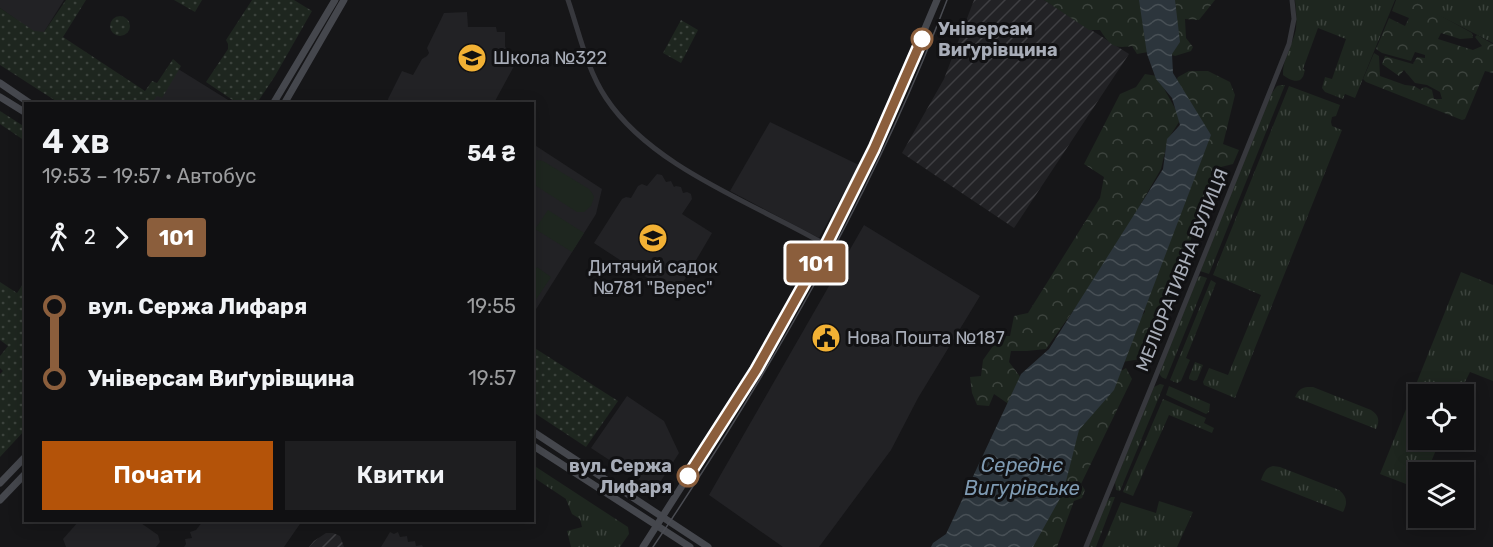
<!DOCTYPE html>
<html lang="uk">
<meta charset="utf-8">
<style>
body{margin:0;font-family:Rubik,sans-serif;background:#1e1e20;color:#f1f3f6;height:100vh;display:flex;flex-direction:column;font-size:22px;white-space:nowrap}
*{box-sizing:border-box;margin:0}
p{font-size:20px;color:#9c9d9f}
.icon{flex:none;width:33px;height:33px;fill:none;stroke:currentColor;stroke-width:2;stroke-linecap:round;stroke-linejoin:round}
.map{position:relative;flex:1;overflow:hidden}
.panel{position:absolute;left:24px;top:102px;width:510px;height:420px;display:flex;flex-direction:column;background:#101012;border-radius:0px;box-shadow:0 3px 15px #0003,0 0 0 2px #303032}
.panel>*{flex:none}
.badge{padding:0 12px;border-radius:4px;font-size:21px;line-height:39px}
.controls{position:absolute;left:1408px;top:384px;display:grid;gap:12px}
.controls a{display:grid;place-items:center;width:66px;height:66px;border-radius:0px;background:#101012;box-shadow:0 3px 15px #0003,0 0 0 2px #303032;font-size:30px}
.map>.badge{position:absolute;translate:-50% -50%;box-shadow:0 0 0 3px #fff}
.legs{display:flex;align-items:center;gap:9px;height:66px;padding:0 18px;font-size:20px}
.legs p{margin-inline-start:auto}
.summary{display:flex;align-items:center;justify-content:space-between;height:102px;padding:0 18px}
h1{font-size:33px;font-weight:600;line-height:45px}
.cta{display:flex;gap:12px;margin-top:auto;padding:12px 18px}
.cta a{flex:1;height:69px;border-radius:0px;background:#b45309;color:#fff;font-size:24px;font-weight:600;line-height:69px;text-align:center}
.cta a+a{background:#1e1e20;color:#f1f3f6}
ul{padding:0 18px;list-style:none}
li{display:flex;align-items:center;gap:21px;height:72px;font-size:22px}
li i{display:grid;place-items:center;width:9px;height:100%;margin:0 8px;background:currentColor}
li i::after{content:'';width:15px;height:15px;margin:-8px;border:4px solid;border-radius:50%;background:#101012}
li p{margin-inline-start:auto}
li:first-child i{background:linear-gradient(#0000 50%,currentColor 0)}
li:last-child i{background:linear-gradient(currentColor 50%,#0000 0)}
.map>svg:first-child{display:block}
</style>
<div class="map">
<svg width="1493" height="547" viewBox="0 0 1493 547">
<defs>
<pattern id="industrial-furrows" width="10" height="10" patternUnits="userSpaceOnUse" patternTransform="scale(1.5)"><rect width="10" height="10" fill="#222225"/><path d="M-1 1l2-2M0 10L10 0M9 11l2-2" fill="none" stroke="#3f3f43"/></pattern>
<pattern id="grass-tufts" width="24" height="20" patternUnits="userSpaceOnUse" patternTransform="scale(1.5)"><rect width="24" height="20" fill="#1e261f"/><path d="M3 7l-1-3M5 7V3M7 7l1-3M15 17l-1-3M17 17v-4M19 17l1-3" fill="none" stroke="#3c433d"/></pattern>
<pattern id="forest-crowns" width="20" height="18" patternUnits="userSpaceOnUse" patternTransform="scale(1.5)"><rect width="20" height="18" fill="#1e261f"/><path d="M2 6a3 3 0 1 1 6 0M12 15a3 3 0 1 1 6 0" fill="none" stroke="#3c433d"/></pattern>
<pattern id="park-dots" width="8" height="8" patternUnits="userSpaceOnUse" patternTransform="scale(1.5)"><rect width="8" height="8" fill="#1e261f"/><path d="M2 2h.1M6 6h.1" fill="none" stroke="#3c433d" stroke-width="1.8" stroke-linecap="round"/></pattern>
<pattern id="water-waves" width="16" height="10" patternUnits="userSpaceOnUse" patternTransform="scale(1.5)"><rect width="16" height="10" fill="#2c353c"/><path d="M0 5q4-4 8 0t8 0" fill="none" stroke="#485056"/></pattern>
</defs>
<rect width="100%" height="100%" fill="#161618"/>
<g fill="#222225">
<path d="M0 0H64L44 32H34L0 8Z"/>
<path d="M467 12 468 27H496L497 32H505V47L519 57 494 103 389 104 388 99 402 71 413 75 422 59 427 56 429 53 427 48 444 13Z"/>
<path d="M175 67 233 103 150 104Z"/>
<path d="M770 122 859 165 819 238 730 191Z"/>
<path d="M533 144 602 189 596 214 533 314Z"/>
<path d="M657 174 662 175 666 182 671 181 674 187 676 186 681 187 683 193 687 192 691 194 692 199 682 214 712 233 675 296 594 243 622 199 626 197 631 198 638 186 642 184 647 186Z"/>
<path d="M864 225 980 296 918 398 891 450 819 547H783L709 495Z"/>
<path d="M627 396 664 421 679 453 655 490 591 448Z"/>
<path d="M138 521 158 535 160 542 156 547H66L63 539 79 521Z"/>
<path d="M203 521V520L302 521 284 547H184L186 544 185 539 192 538 190 532 196 530Z"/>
<path d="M390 532 394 534 398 532 400 537 407 536 408 542 415 541 416 546 422 545 423 547H381Z"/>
</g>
<g fill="url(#industrial-furrows)">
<path d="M974 0H1044L1129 54 1014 228 902 153 944 79Z"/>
<path d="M326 533H333L340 536 344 547H309L314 541Z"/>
</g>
<g fill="url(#grass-tufts)">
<path d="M1295 0H1395L1355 98 1345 94 1343 99 1325 92 1322 88 1325 77 1332 79 1346 39 1318 28 1303 69 1305 70C1304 72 1304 76 1302 78 1298 84 1288 79 1283 75 1282 60 1293 44 1296 29 1297 19 1296 10 1295 0Z"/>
<path d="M1409 0H1493V43Z"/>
<path d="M1281 85H1285L1209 274 1200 271 1271 94 1277 86Z"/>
<path d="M1289 86 1340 105 1336 116 1332 117 1331 122 1332 126 1342 130 1235 398 1204 385 1203 382 1209 368 1228 375 1261 295 1213 275Z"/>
<path d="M1461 272 1493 285V381L1470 372 1459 394 1450 391 1448 394H1419V440H1440L1427 472H1419V489L1380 474Z"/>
<path d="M1201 276 1207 278 1166 379C1162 378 1160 376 1159 372L1198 277Z"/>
<path d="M1211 280 1216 283 1186 358 1190 360 1181 381 1177 383 1170 380Z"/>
<path d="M1195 362 1203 365 1197 380 1194 381 1189 379V377Z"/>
<path d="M1160 384 1164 385 1120 491 1116 490 1115 482 1154 387Z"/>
<path d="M1169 386 1210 404 1209 412 1206 414 1166 395Z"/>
<path d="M1307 387H1313L1371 410C1379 415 1380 421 1376 429L1295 397C1298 391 1300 388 1307 387Z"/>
<path d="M1163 399 1206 418 1204 423 1214 428 1212 433 1169 415 1133 496 1123 492Z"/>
<path d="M533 465 628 527 629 534 620 547H571L567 531 582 527 580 519 572 514 566 499 533 477Z"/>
<path d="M1273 466 1280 467 1339 490C1347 496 1348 503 1343 512L1261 480C1264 473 1265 468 1273 466Z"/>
<path d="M1111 497H1115L1096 547H1090L1089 546 1107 501Z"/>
<path d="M1159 501 1193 512 1177 547H1102L1121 502 1156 513Z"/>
</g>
<g fill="url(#forest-crowns)">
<path d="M1044 0H1146L1148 52 1137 54 1132 46C1113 49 1110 45 1100 30H1089Z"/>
<path d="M1168 0H1215L1199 20 1185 19 1186 38 1193 47 1191 51 1175 56 1169 54Z"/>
<path d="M1396 0H1412L1472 33 1473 38 1460 39 1441 33 1438 39 1473 50 1482 46 1475 37 1477 35 1493 44V73L1485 71 1465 119 1462 120 1366 82 1363 79 1374 53 1379 56 1380 76 1405 85 1414 86 1421 90 1422 88 1426 87 1432 90 1434 99H1442L1440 92 1427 85 1415 83 1404 70 1399 76 1382 64 1385 56 1413 64 1417 57 1425 58V55L1415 52 1411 61 1382 53 1376 49 1389 18 1405 26 1409 18 1392 11Z"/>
<path d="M1189 71H1208L1230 82 1235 95 1223 144 1239 150 1233 164 1221 167 1222 177 1196 224 1167 313 1141 359 1122 362 1120 340 1145 312V285L1189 174 1176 81 1178 77Z"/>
<path d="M1145 74 1157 76 1181 119 1168 139 1161 169 1105 266 1046 349 1027 351H1011L1009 362 1022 379 1010 405 994 394 989 406 977 405 972 393 970 377 981 376 983 360 1000 336H1010L1014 316 1028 313 1100 198 1104 177 1084 164 1120 94 1136 87Z"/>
<path d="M1126 368 1132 379 1081 484 1085 490 1082 498 1074 501 1057 547H1029L1078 419 1109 378Z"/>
</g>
<g fill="url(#park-dots)">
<path d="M66 0H86L63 37 145 91 152 81 157 83 173 59 181 66 162 98 157 96 151 103H59L0 65V8L34 31 44 32Z"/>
<path d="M174 0H202L195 12Z"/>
<path d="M252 0H294L312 11 275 76 257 103H237L206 82 228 49V44L226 40Z"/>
<circle cx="120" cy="26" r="10"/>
<path d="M681 20 698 30 681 63 663 53Z"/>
<path d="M0 111 25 127V141L0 124Z"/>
<path d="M25 281V430L0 457V374L3 371 0 368V356L8 346 0 340V282L17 293Z"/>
<path d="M533 347 618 401 586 447 533 412Z"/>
</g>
<g fill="#1e261f">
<path d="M537 160 543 161 589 189 592 193 594 197 591 206 584 212H577L533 184V162Z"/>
<path d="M548 210 584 233 572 252 535 229Z"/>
<path d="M537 267 551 277 533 304V273Z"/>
</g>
<path fill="url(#water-waves)" d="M1139 0H1175L1180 42 1172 54 1173 73 1211 135 1114 390 1079 430 1063 493 1033 547H931L933 543 946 534 1021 374 1049 349 1163 169 1167 139 1180 125 1172 98 1156 79 1147 54Z"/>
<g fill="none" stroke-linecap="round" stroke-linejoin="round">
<g stroke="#37383d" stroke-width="5">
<path d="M568 0C579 32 587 70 606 98 652 168 756 204 826 245"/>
<path d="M1086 547 1155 378 1289 44 1294 19 1292 0"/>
</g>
<g stroke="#45474d" stroke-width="7">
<path d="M0 83 31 104"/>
<path d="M0 97 26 113"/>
<path d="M273 104 335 0"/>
<path d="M284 104 344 0"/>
<path d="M532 431 708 547"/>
<path d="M532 445 690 547"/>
<path d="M0 483 26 456"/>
<path d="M0 500 26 473"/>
<path d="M643 547 756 370 826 245 874 149 937 0"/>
</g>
<path stroke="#4a4c52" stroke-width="1.5" d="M653 547C768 376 874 193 947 0"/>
</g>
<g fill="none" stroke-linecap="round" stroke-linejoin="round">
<g stroke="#fff" stroke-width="14">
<path id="line-1" d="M688 476 756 370 826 245 874 149 922 39"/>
</g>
<use href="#line-1" stroke="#8b5e3c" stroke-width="9"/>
</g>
<defs>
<g id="school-disc" transform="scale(1.5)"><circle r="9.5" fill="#f2b134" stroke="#111113"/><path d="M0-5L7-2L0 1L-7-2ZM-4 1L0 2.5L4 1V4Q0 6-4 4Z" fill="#111"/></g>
<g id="civic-disc" transform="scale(1.5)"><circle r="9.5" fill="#f2b134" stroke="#111113"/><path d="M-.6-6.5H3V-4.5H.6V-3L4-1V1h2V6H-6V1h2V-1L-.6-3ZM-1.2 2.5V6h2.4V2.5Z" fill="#111"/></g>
</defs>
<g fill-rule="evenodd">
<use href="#school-disc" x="472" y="58"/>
<use href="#school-disc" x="653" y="238"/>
<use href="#civic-disc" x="826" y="338"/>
</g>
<g fill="#fff" stroke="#8b5e3c" stroke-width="3">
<circle cx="922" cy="39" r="10"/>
<circle cx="688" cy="476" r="10"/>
</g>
<g text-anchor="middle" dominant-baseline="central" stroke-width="6" stroke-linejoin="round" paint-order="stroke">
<g font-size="18" font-weight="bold" fill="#a8adb8" stroke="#111113" text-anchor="start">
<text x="938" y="29">Універсам<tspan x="938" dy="21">Виґурівщина</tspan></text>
<text x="672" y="466" text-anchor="end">вул. Сержа<tspan x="672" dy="21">Лифаря</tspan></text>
</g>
<g font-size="18" fill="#a8adb8" stroke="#111113" text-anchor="start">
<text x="493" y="58">Школа №322</text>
<text x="653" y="267" text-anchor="middle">Дитячий садок<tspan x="653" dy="21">№781 "Верес"</tspan></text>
<text x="847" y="338">Нова Пошта №187</text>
</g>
<g font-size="18" fill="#a8adb8" stroke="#111113">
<text transform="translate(1182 270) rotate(-68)">МЕЛІОРАТИВНА ВУЛИЦЯ</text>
</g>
<g font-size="20" font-style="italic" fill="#7f9bb3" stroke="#111113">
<text x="1022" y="465">Середнє<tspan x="1022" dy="23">Вигурівське</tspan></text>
</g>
</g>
</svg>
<div class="controls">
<a><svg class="icon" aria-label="locate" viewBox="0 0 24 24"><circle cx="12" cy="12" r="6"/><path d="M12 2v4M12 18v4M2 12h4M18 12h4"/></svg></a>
<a><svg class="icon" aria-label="layers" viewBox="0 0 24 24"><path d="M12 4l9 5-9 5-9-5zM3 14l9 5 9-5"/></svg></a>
</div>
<b class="badge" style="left:816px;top:263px;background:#8b5e3c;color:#fff">101</b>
<section class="panel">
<div class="summary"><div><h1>4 хв</h1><p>19:53 – 19:57 · Автобус</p></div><b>54 ₴</b></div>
<div class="legs"><svg class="icon" aria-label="walk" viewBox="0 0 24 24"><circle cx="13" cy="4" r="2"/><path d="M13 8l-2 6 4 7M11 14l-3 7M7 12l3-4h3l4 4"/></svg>2<svg class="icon" aria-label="forward" viewBox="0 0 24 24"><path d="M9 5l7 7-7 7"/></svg><b class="badge" style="background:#8b5e3c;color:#fff">101</b></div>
<ul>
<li><i style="color:#8b5e3c"></i><b>вул. Сержа Лифаря</b><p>19:55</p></li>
<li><i style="color:#8b5e3c"></i><b>Універсам Виґурівщина</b><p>19:57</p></li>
</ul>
<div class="cta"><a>Почати</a><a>Квитки</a></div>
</section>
</div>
